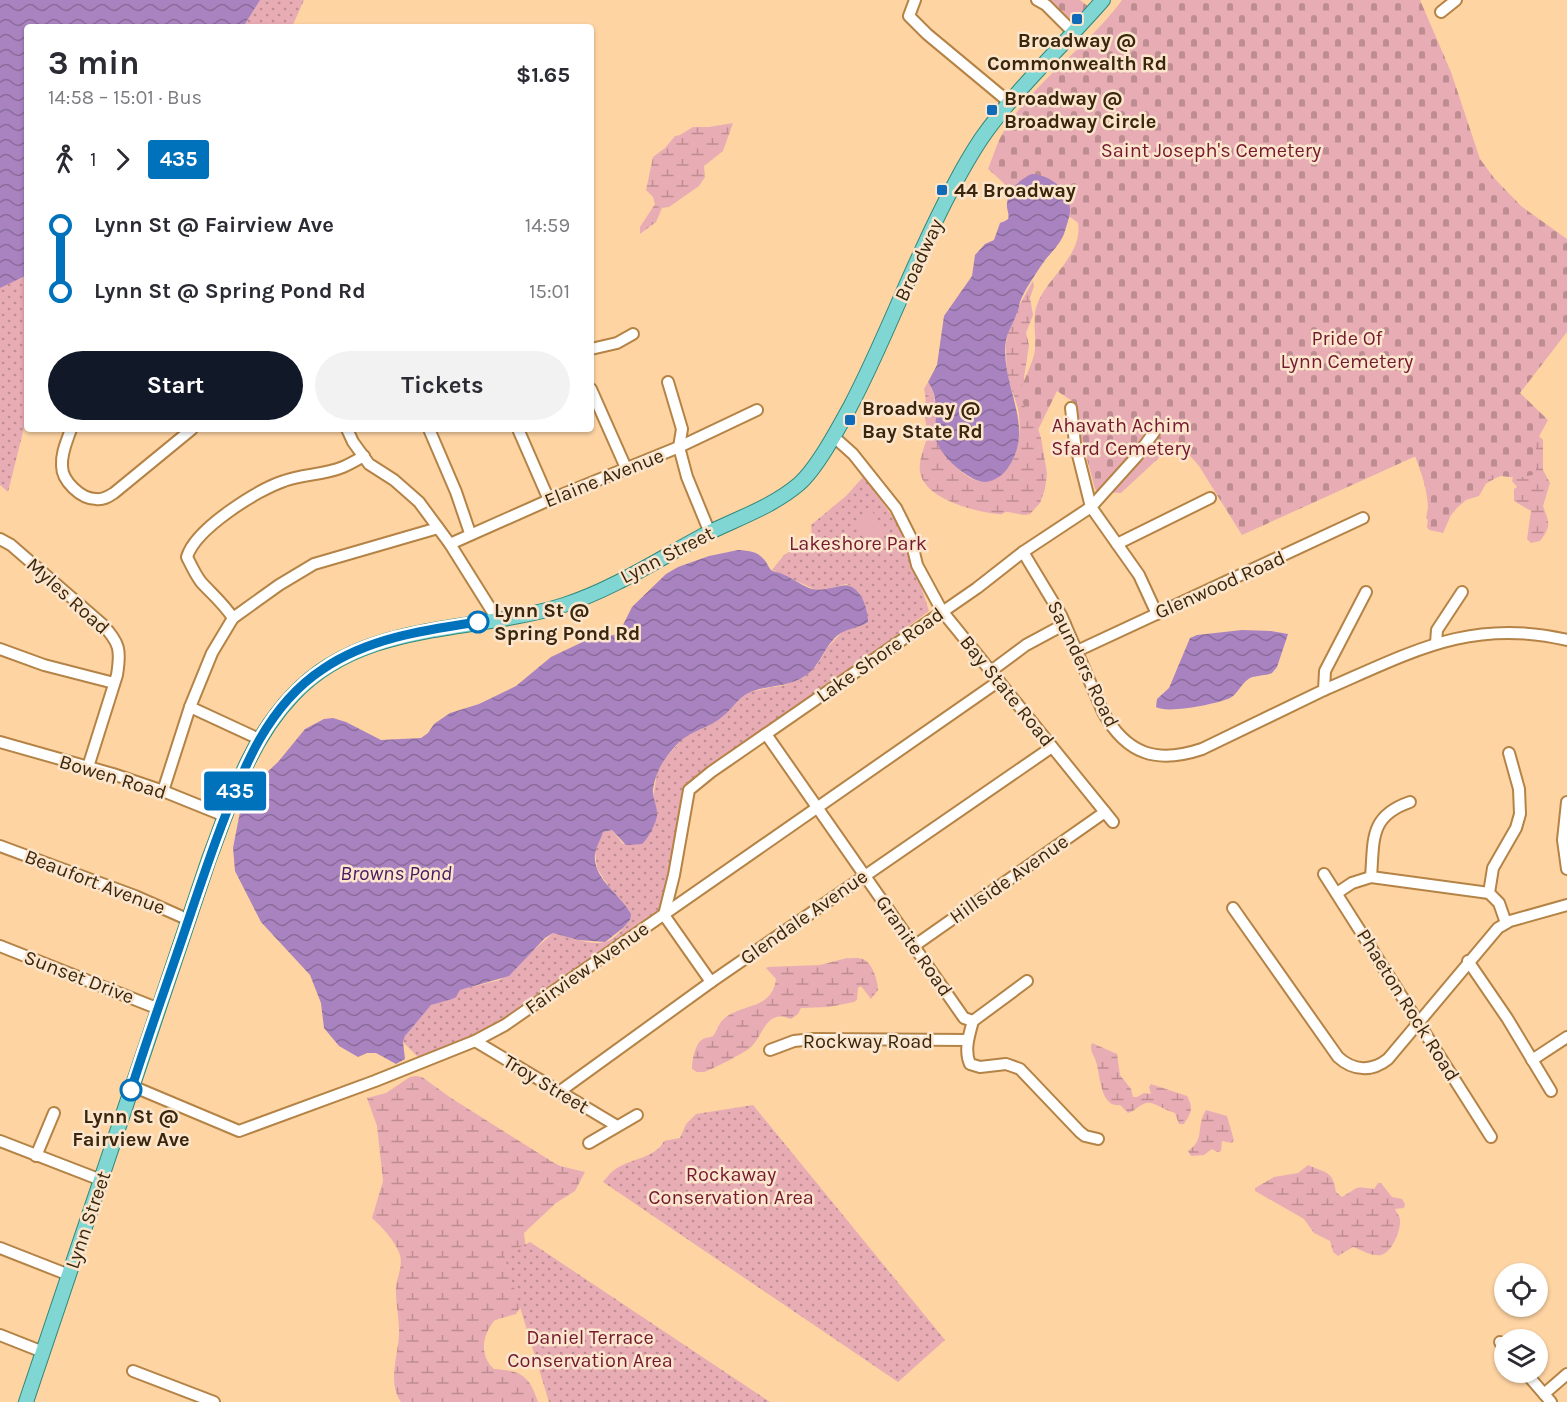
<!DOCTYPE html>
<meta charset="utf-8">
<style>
body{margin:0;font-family:Karla,sans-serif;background:#f2f2f3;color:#2b2b33;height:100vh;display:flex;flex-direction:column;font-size:22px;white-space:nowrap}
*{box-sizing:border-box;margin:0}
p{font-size:20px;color:#7c7c81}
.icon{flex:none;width:33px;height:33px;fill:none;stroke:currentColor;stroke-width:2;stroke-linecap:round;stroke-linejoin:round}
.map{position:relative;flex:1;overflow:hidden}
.panel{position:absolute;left:24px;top:24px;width:570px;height:408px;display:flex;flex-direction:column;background:#fff;border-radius:6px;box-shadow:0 2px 4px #0004}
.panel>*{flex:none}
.badge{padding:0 12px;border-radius:4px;font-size:21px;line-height:39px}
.controls{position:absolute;left:1494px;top:1263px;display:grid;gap:12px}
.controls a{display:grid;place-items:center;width:54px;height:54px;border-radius:50%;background:#fff;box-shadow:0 2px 4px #0004;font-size:30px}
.map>.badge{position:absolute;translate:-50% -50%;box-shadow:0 0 0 3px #fff}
.legs{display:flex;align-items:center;gap:9px;height:66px;padding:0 24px;font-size:20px}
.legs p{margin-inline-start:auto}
.summary{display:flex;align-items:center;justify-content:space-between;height:102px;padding:0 24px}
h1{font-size:33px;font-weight:700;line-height:45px}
.primary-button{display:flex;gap:12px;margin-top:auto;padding:12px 24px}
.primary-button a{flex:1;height:69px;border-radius:36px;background:#111827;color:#fff;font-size:24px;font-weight:700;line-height:69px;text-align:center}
.primary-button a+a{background:#f2f2f3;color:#2b2b33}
ul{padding:0 24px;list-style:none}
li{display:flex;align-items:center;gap:21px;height:66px;font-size:22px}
li i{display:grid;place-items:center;width:9px;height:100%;margin:0 8px;background:currentColor}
li i::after{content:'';width:15px;height:15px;margin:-8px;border:4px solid;border-radius:50%;background:#fff}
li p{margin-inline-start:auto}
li:first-child i{background:linear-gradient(#0000 50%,currentColor 0)}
li:last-child i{background:linear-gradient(currentColor 50%,#0000 0)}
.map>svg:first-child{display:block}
</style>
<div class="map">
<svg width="1567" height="1402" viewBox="0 0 1567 1402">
<defs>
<pattern id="wetland-marsh" width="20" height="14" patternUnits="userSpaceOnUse" patternTransform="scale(1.5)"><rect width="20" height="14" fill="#e8adb4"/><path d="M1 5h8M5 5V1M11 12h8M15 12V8" fill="none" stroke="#bd8d91"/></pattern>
<pattern id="cemetery-stones" width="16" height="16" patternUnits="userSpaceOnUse" patternTransform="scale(1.5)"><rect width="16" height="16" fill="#e8adb4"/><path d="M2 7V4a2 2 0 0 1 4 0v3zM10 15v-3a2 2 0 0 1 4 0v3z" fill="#bd8d91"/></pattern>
<pattern id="park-dots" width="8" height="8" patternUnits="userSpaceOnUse" patternTransform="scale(1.5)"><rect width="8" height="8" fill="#e8adb4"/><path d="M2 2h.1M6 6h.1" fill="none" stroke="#bd8d91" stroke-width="1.8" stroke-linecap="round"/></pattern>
<pattern id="water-waves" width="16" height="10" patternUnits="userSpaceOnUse" patternTransform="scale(1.5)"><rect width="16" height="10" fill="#a883c0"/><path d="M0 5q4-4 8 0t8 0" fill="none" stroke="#8a6b9a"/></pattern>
</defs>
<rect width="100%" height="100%" fill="#fed4a3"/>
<g fill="url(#wetland-marsh)">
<path d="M733 123 723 151 704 166 705 177 699 186 669 207 662 208 656 222 640 234V227L655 204 653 197 646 190 653 157 665 148 675 136 680 135 693 127H709Z"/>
<path d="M1033 281 1034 286 1030 298 1033 315 1026 333 1029 345 1024 378 1025 389 1041 438 1047 473 1045 489 1040 503 1030 514 1025 515C1019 515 1012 512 1007 512 999 513 1006 515 998 514 976 512 924 499 920 472 918 460 925 448 927 436 928 429 925 423 925 417 925 406 927 402 924 389L928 382C943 403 927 432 943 451 953 465 971 486 990 481 1016 473 1022 438 1019 415 1017 400 1009 386 1007 371 1006 362 1006 352 1006 343 1007 327 1024 296 1033 281Z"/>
<path d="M1537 434 1543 440V470L1550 483 1543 506C1549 523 1552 525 1540 541L1531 543 1527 539 1531 511 1514 501V489L1517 487 1512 481 1513 477 1501 475 1499 477C1492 478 1440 513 1428 520L1426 518 1430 497 1415 456Z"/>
<path d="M847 958C851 959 858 957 862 959 872 961 878 981 878 990L871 999 861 986 858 988 857 1000 854 1002 829 1007 801 1008 798 1014 791 1019C765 1008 764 1036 750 1048 740 1055 715 1068 704 1072H697L692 1069C692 1061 695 1043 703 1039 706 1037 710 1038 713 1036 718 1029 719 1022 726 1017 745 1003 772 1009 776 979L766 968 768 967 820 965Z"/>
<path d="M1092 1043 1117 1054 1120 1075 1131 1089 1133 1097H1137L1144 1093 1151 1094 1149 1087 1151 1084 1187 1096C1194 1109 1191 1113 1184 1124H1179L1175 1113C1166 1111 1153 1101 1146 1103 1139 1105 1135 1111 1128 1113L1120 1105C1099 1108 1101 1073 1095 1059 1093 1054 1091 1052 1091 1046Z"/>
<path d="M416 1076 422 1077 451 1098 551 1161 560 1166 585 1172 575 1191 556 1203 524 1233 528 1265 522 1305 516 1314 495 1320C482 1335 479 1355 494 1369 521 1371 529 1375 538 1402H401C386 1380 400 1353 399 1329 399 1315 395 1301 396 1287 397 1276 403 1267 400 1255 395 1241 383 1228 372 1218L383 1181 377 1126 367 1098 386 1093 410 1077Z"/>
<path d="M1206 1110 1227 1116 1234 1140 1232 1143 1222 1141 1221 1151 1217 1152 1212 1149 1204 1155 1191 1156 1188 1151C1206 1139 1195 1127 1206 1110Z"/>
<path d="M1308 1165C1325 1173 1333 1170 1336 1192L1342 1197C1360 1187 1352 1186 1374 1189L1378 1183H1381L1392 1197 1402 1199 1405 1204 1404 1208 1395 1209C1397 1214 1401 1217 1400 1222 1400 1232 1392 1252 1381 1255 1372 1257 1362 1250 1353 1247L1338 1256 1333 1252 1330 1241 1314 1233 1304 1219 1255 1191V1188L1274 1177 1298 1173Z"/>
</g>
<g fill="url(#cemetery-stones)">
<path d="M1047 0H1080L1089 7 1081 16 1069 18Z"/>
<path d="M1122 0H1420L1451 72 1480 159 1494 178 1521 206 1567 239V332L1520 393 1548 420 1536 442V474L1519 478 1491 475 1479 496 1466 500 1458 507 1451 515 1443 533 1429 530 1427 527C1431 500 1424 482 1416 456L1242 535 1199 466 1177 441 1121 493 1098 492 1095 489 1078 425 1075 403 1057 391 1037 432 1019 395C1023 381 1030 369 1034 355 1038 337 1030 317 1039 300 1050 276 1083 253 1078 223 1064 210 1045 211 1029 203 1016 196 1000 179 988 169 993 157 997 142 1004 131 1035 80 1088 47 1122 0Z"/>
</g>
<g fill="url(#park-dots)">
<path d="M259 0H304L292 27H241Z"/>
<path d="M27 274V416L8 492 0 485V283Z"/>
<path d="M864 476 904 533 929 611 866 658 701 772 686 784 682 796C676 830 674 889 655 917L512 1015 469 1038 418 1057 403 1042 405 1036C413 1026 421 1014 430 1006 440 998 452 1003 459 990L500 980 553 933C568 936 589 946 605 942 615 940 624 927 630 920L597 868 595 851 603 832 612 830 623 844 651 831 656 812 653 798 657 773 665 759 685 736 722 717 734 703 748 692 785 685 804 677 817 665 827 648 844 630 867 623V611L858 592 851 586 846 584 822 591 814 589 772 570 784 555 812 537 811 525 846 496Z"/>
<path d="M753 1105 945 1340 898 1382 603 1182C607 1177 612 1171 617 1168 631 1159 657 1157 664 1141L680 1138 686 1124 696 1114Z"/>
<path d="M530 1242 770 1402H549L504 1255Z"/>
</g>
<path fill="#e8adb4" d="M872 510 884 537 868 544 856 517Z"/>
<g fill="url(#water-waves)">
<path d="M0 0H260L243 27H27V275L0 288Z"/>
<path d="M1032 174C1051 175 1071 191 1070 212 1069 219 1066 227 1064 234 1059 246 1050 253 1043 263 1035 275 1025 289 1020 302 1019 307 1018 311 1016 315 1013 324 1008 331 1006 340 999 384 1037 426 1008 468 1003 475 995 481 985 482 969 482 939 455 936 439 933 420 941 400 928 382L937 365 944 316 972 276 975 255 985 244 994 240 1000 223C1002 222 1006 221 1008 219 1010 215 1006 208 1007 204 1008 190 1020 179 1032 174Z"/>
<path d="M738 550C751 551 758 551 766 562 768 565 769 568 771 570 774 572 777 572 780 573 791 577 799 584 809 588 824 594 843 582 850 586 862 591 868 609 868 622 856 630 844 627 833 640 822 652 819 667 805 676 789 687 770 685 753 691 738 696 734 708 722 717 705 731 689 729 673 749 663 760 655 774 653 789 652 798 658 807 657 816 656 823 648 839 642 844L626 845 612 830 603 832C601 839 596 847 595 854 592 878 621 895 631 914L630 920 623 928 605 942 578 940 553 933 545 938 509 976 460 990 456 997 452 999 431 1005 405 1036 403 1042 405 1059 396 1064 376 1053H367L358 1057 339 1046 324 1028 321 1003 310 975 261 922 235 871 233 848 240 812 260 779 278 762 305 729 324 719 333 718 346 722 381 740 421 738 428 733 434 724 450 713 479 704 516 686 551 657 591 638 614 635 623 625 632 607 666 574 678 567 709 556Z"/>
<path d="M1242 630 1271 631 1288 634 1277 667 1272 673C1265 676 1257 675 1250 678 1241 683 1238 694 1230 698 1217 704 1167 714 1156 707L1157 699 1169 688 1190 638 1197 635Z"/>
</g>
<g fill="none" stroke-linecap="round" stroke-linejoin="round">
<g stroke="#b48345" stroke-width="14">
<g id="minor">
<path d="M915 0 909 16 927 34 1010 103"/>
<path d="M1037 0 1046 5 1074 33"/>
<path d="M1441 12 1456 0"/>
<path d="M591 349 617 343 633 334"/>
<path d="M668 382 682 429 679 447 687 477 710 533"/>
<path d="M591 389 626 468"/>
<path d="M1071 408 1075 443 1091 507 1139 575 1157 614"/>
<path d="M71 429C67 441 61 453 62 466 62 481 81 499 96 499 103 500 108 497 114 493L192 429"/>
<path d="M347 429 353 442 369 464 394 480 419 502 450 544 497 619"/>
<path d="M429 429 456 492 470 533"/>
<path d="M518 429 549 500"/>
<path d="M834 437 853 454 896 508 910 536 917 565 942 611 1113 822"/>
<path d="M0 539 11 545 102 624C120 643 121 650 117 675L88 767"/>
<path d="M450 544 549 500 679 447 757 410"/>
<path d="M1117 544 1210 498"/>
<path d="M1023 552 1061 615 1103 712C1127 755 1157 764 1202 749L1324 690 1325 671 1366 592"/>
<path d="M233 618C224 604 212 594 201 582 195 574 191 565 187 557 195 529 257 490 284 481 303 474 324 475 343 467 350 464 357 460 364 456"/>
<path d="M1436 643 1437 630 1462 592"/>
<path d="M0 649 44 665 114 683"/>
<path d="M1077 651 1363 518"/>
<path d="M991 671 1026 645 1065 624"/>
<path d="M1324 690C1410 653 1471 617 1567 640"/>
<path d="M190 707 259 739"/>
<path d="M766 734 964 1018 973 1021C969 1035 964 1051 970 1064L980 1067 1006 1064 1020 1069 1080 1132 1085 1136 1098 1139"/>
<path d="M0 742 113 774 163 791 225 816"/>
<path d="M163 791 190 707 212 653 233 618 279 585 314 564 438 528"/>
<path d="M1567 802 1563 840 1567 869"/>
<path d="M0 846 135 896 189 920"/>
<path d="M1324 874 1491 1137"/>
<path d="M1371 877C1374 840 1369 816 1410 802"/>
<path d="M1337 893 1352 883 1371 877 1489 893 1499 903 1506 923"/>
<path d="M1489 893 1493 868 1516 828 1520 814 1519 789 1509 753"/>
<path d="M1233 908 1338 1057C1353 1071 1372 1072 1388 1059L1498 928 1510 921 1567 905"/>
<path d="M0 946 159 1009"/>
<path d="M914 946 1105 812"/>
<path d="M1468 961 1507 1018 1551 1091"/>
<path d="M711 982 664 915 674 875 689 790 711 772 977 588 1023 552 1091 507 1137 456 1157 428"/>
<path d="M973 1021 1027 981"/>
<path d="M475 1041 617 1126"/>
<path d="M770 1050 794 1041 813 1039 968 1040"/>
<path d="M1532 1060 1567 1037"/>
<path d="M132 1086 239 1131 375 1081 475 1041 505 1025 999 681"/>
<path d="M559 1092 711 982 1052 747"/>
<path d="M0 1141 101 1180"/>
<path d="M589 1143 637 1115"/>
<path d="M36 1156 54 1113"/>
<path d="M0 1248 69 1275"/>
<path d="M0 1335 43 1352"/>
<path d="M1500 1342 1504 1348"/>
<path d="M133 1371 214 1402"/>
<path d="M1525 1372 1551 1402"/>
<path d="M1544 1394 1567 1374"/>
</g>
</g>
<g stroke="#30877a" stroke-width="16">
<path id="major" d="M26 1402 209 859C231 801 249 741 293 695 364 619 473 634 564 605 614 589 660 558 706 534 738 518 772 507 799 484 817 468 838 429 850 407 888 335 915 256 954 185 962 170 971 154 981 139 1015 90 1063 46 1103 0"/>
</g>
<use href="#minor" stroke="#fff" stroke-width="10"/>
<use href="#major" stroke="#80d6d3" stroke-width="14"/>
</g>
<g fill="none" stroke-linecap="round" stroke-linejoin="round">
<g stroke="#fff" stroke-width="14">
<path id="line-1" d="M131 1090C147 1039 165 989 182 939 195 901 207 864 221 827 243 768 268 705 323 669 368 638 425 630 478 622"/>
</g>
<use href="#line-1" stroke="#0072bc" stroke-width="9"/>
</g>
<g fill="#0f6ab8" stroke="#fbe6cd" stroke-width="2">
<rect x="1071" y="13" width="12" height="12" rx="3"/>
<rect x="986" y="104" width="12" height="12" rx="3"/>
<rect x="936" y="184" width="12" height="12" rx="3"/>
<rect x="844" y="414" width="12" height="12" rx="3"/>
</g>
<g fill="#fff" stroke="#0072bc" stroke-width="3">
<circle cx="478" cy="622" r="10"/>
<circle cx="131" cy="1090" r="10"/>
</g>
<g text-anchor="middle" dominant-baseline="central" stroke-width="5" stroke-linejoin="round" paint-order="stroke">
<g font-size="20" font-weight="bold" fill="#3a260c" stroke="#fbe6cd" text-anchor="start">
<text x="1077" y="40" text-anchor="middle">Broadway @<tspan x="1077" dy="23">Commonwealth Rd</tspan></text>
<text x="1004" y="98">Broadway @<tspan x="1004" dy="23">Broadway Circle</tspan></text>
<text x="954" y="190">44 Broadway</text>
<text x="862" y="408">Broadway @<tspan x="862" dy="23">Bay State Rd</tspan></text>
</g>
<g font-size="20" fill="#751931" stroke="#fbe6cd">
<text x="1211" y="150">Saint Joseph's Cemetery</text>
<text x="1347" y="338">Pride Of<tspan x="1347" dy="23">Lynn Cemetery</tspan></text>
<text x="1121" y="425">Ahavath Achim<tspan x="1121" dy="23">Sfard Cemetery</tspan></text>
<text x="858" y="543">Lakeshore Park</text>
<text x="731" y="1174">Rockaway<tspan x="731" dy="23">Conservation Area</tspan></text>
<text x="590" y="1337">Daniel Terrace<tspan x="590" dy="23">Conservation Area</tspan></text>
</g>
<g font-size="20" fill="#3a260c" stroke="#fbe6cd">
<text transform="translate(919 260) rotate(-65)">Broadway</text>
<text transform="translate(604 478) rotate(-22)">Elaine Avenue</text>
<text transform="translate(667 555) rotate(-27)">Lynn Street</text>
<text transform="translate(1220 585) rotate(-24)">Glenwood Road</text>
<text transform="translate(68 596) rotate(42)">Myles Road</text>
<text transform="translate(880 655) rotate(-35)">Lake Shore Road</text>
<text transform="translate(1083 664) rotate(64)">Saunders Road</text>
<text transform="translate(1007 691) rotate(51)">Bay State Road</text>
<text transform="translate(113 777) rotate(17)">Bowen Road</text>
<text transform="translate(1009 879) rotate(-35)">Hillside Avenue</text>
<text transform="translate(95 882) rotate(21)">Beaufort Avenue</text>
<text transform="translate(804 917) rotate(-35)">Glendale Avenue</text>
<text transform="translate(914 946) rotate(55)">Granite Road</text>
<text transform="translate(587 968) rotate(-35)">Fairview Avenue</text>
<text transform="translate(79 977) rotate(21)">Sunset Drive</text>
<text transform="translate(1408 1005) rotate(58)">Phaeton Rock Road</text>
<text x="868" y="1041">Rockway Road</text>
<text transform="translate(546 1084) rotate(31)">Troy Street</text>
<text transform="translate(88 1220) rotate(-71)">Lynn Street</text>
</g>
<g font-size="20" font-weight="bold" fill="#3a260c" stroke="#fbe6cd" text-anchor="start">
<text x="494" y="610">Lynn St @<tspan x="494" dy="23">Spring Pond Rd</tspan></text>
<text x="131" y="1116" text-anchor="middle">Lynn St @<tspan x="131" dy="23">Fairview Ave</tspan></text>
</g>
<g font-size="21" font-style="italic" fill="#491a63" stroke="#fbe6cd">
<text x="396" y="873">Browns Pond</text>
</g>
</g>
</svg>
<div class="controls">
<a><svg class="icon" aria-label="locate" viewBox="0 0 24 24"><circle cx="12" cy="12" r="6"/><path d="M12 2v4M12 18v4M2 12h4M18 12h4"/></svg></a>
<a><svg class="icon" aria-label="layers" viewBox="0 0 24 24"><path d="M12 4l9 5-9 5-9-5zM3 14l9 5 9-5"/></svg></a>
</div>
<b class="badge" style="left:235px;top:791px;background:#0072bc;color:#fff">435</b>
<section class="panel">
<div class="summary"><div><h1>3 min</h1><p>14:58 – 15:01 · Bus</p></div><b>$1.65</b></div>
<div class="legs"><svg class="icon" aria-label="walk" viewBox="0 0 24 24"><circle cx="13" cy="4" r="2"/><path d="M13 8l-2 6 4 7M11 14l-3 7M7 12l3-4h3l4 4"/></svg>1<svg class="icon" aria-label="forward" viewBox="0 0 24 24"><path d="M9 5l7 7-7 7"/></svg><b class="badge" style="background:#0072bc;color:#fff">435</b></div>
<ul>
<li><i style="color:#0072bc"></i><b>Lynn St @ Fairview Ave</b><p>14:59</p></li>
<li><i style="color:#0072bc"></i><b>Lynn St @ Spring Pond Rd</b><p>15:01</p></li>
</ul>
<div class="primary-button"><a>Start</a><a>Tickets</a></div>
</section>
</div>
